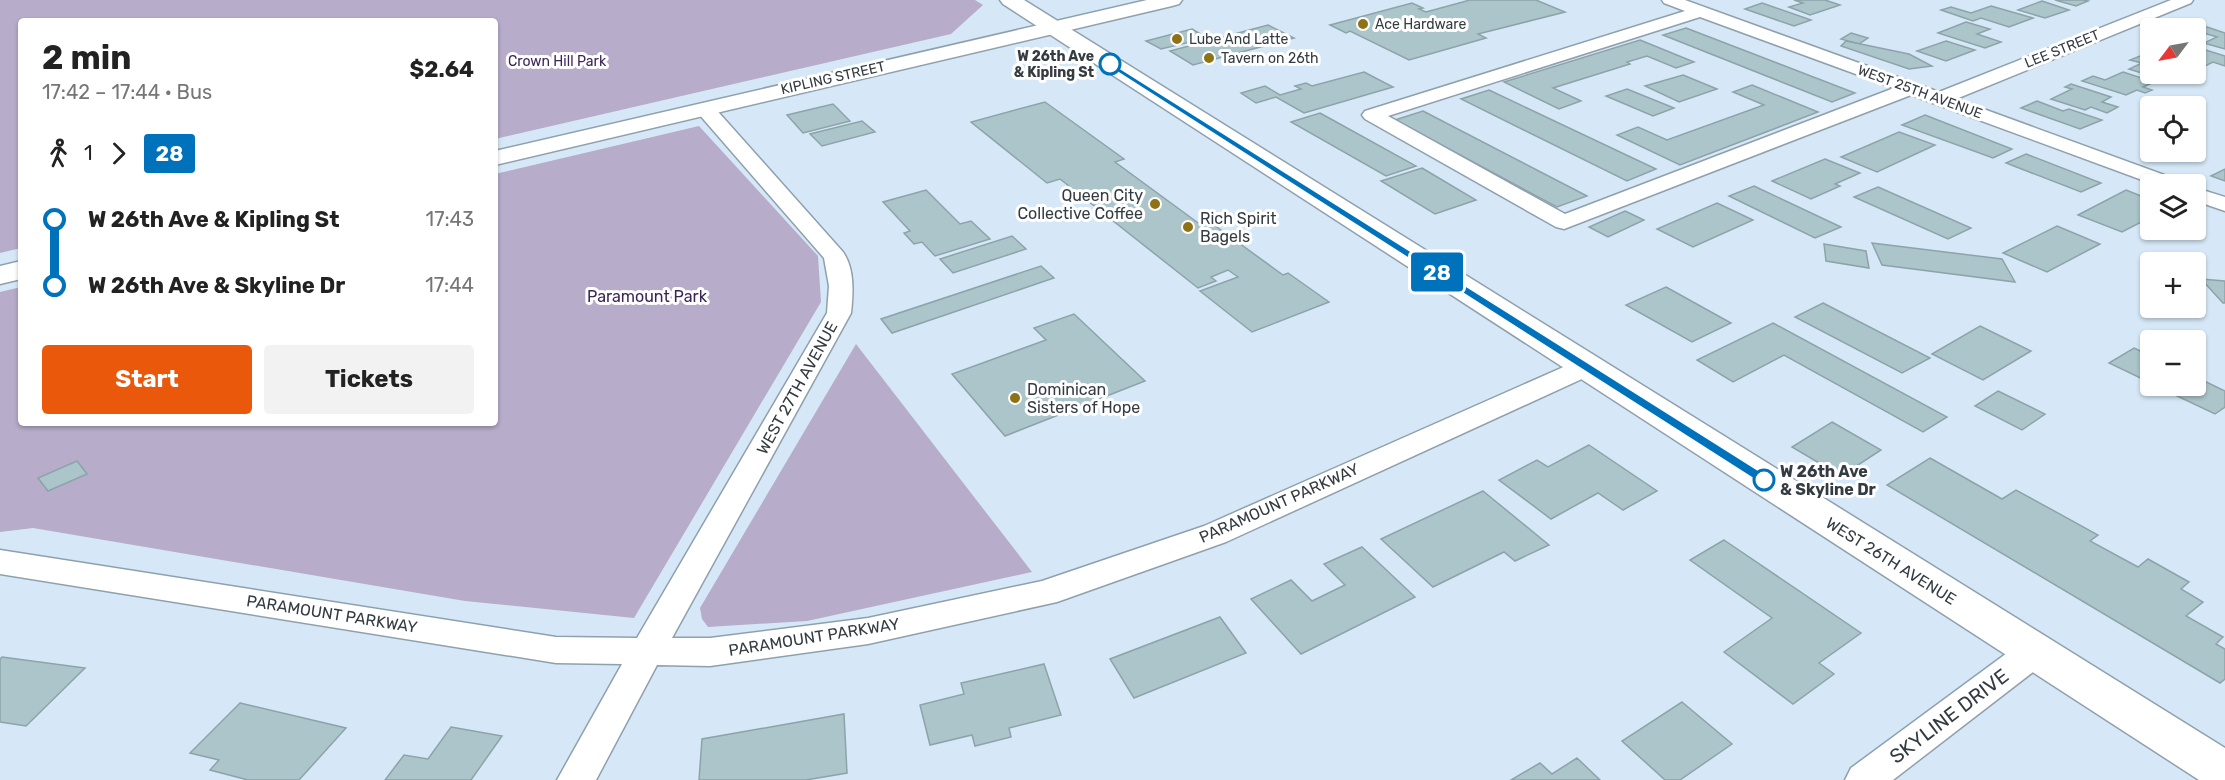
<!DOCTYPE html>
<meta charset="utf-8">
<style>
body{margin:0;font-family:Rubik,sans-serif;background:#f2f2f2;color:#222;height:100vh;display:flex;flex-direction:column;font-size:22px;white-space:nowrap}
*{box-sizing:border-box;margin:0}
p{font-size:20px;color:#767676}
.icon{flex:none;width:33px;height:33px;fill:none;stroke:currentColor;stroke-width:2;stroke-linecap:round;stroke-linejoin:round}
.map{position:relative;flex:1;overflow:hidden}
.drawer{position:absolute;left:18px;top:18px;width:480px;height:408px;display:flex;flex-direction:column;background:#fff;border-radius:6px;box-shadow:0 2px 4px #0004}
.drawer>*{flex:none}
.badge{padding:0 12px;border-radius:4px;font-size:21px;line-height:39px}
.needle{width:39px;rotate:238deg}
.fabs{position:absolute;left:2140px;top:18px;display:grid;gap:12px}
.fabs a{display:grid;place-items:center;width:66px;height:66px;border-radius:6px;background:#fff;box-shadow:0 2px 4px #0004;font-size:30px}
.map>.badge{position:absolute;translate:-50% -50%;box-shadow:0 0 0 3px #fff}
.legs{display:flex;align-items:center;gap:9px;height:66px;padding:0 24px;font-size:20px}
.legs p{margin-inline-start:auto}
.summary{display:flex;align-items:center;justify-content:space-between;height:102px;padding:0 24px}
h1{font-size:33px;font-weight:700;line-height:45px}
.cta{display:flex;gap:12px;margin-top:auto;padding:12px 24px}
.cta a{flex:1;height:69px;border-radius:6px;background:#ea580c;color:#fff;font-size:24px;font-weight:700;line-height:69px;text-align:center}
.cta a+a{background:#f2f2f2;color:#222}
ul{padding:0 24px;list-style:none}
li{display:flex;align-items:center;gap:21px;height:66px;font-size:22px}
li i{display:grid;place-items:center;width:9px;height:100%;margin:0 8px;background:currentColor}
li i::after{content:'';width:15px;height:15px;margin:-8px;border:4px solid;border-radius:50%;background:#fff}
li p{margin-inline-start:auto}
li:first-child i{background:linear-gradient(#0000 50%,currentColor 0)}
li:last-child i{background:linear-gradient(currentColor 50%,#0000 0)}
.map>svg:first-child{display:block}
</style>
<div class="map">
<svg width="2225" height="780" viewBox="0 0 2225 780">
<rect width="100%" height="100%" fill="#d6e8f7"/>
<g fill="#b7acc9">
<path d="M0 0H975L983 5 951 34 495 139V21H21V248L0 253Z"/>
<path d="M699 126 818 256 821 302 634 618 465 601 33 528 0 532V292L21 287V423H495V174Z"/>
<path d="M856 344 1032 572 807 621 708 627 702 619 700 608Z"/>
</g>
<g fill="#acc5ca" stroke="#8ca4a9" stroke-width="1.5">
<path d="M1470 0H1536L1565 12 1478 34 1486 38 1409 60 1350 31 1346 33 1330 25 1412 3 1423 8 1419 9 1426 12Z"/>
<path d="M1794 0H1825L1840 5 1810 15 1789 7 1803 3Z"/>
<path d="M2055 0H2083L2088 1 2076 6Z"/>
<path d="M2042 1 2069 10 2045 18 2018 10Z"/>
<path d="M1762 3 1811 20 1794 26 1745 9Z"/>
<path d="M1991 6 2033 18 2009 27 1981 18 1973 21 1941 10 1951 7 1971 13Z"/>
<path d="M1966 22 1990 29 1977 34 2001 42 1985 48 1938 33Z"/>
<path d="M1268 25 1294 38 1193 65 1170 51Z"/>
<path d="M2207 27 2225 33V49L2204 43 2217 37 2197 31Z"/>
<path d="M1686 28 1855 93 1832 102 1663 35Z"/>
<path d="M1192 29 1207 38 1161 49 1146 41Z"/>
<path d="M1851 33 1868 38 1859 44 1841 39Z"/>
<path d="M1640 40 1694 62 1676 68 1647 56 1627 62 1630 64 1553 88 1581 101 1559 109 1504 82Z"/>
<path d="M1846 41 1909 54 1932 66 1909 69 1841 46Z"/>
<path d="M1946 41 1975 50 1946 61 1917 51Z"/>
<path d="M2196 47 2225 56V66L2213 62 2203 67 2196 64Z"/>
<path d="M2145 54 2151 56V74H2184L2167 81 2129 69 2142 63 2130 60Z"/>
<path d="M1364 72 1393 87 1304 113 1276 97 1256 103 1241 93 1265 86 1280 95 1301 89 1295 86 1306 83 1312 86Z"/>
<path d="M2123 72 2154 82 2143 87 2152 90 2145 93 2137 90 2126 95 2082 81 2093 76 2105 80Z"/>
<path d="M1683 75 1717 89 1679 102 1645 86Z"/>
<path d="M2071 84 2111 97 2102 102 2118 107 2107 113 2091 107 2085 110 2051 99 2072 89 2065 87Z"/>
<path d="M1752 85 1818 112 1680 165 1617 135 1638 127 1667 140 1764 105 1733 92Z"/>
<path d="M1627 89 1674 108 1653 116 1606 96Z"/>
<path d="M1489 90 1656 169 1627 181 1461 99Z"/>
<path d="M2037 101 2063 111 2069 109 2102 120 2080 129 2021 108Z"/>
<path d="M1045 102 1124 159 1115 162 1201 225 1210 222 1283 275 1288 273 1329 302 1252 332 1200 291 1238 277 1228 270 1211 277 1216 281 1198 288 1060 179 1047 183 971 122Z"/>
<path d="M833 104 850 121 803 133 787 115Z"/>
<path d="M1423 111 1587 196 1557 207 1395 120Z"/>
<path d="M1320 113 1416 166 1386 176 1291 122Z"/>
<path d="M1925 115 2012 149 1993 158 1902 125Z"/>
<path d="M862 121 875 132 822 146 810 134Z"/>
<path d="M1899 132 1935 145 1877 172 1841 157Z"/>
<path d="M2026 154 2101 183 2081 192 2006 163Z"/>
<path d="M1825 159 1860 173 1835 184 1840 186 1811 199 1772 181Z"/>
<path d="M1422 168 1476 200 1435 214 1381 181Z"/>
<path d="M2225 169V181L2211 176Z"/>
<path d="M1754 186 1841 227 1815 238 1729 196Z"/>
<path d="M1878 187 1971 228 1948 239 1854 197Z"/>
<path d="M926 190 960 224 971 221 990 239 935 256 922 242 914 244 904 233 910 231 883 202Z"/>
<path d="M2126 190 2151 200V217L2122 232 2078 215Z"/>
<path d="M1717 203 1753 220 1693 247 1657 229Z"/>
<path d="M1625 211 1644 220 1608 237 1589 227Z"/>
<path d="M2057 226 2100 244 2047 272 2003 253Z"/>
<path d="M1012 236 1026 249 953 273 940 259Z"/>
<path d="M1872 243 2002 259 2015 282 1882 265Z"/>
<path d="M1824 244 1866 251 1869 268 1826 261Z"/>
<path d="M1041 266 1054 278 892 333 881 319Z"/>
<path d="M2201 279 2225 281V303H2223Z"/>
<path d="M1666 287 1731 323 1692 342 1626 305Z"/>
<path d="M1823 303 1930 358 1902 373 1795 317Z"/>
<path d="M1074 314 1145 381 1005 436 952 374 1046 340 1034 328Z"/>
<path d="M1773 323 1947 417 1923 432 1784 355 1733 382 1697 360Z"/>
<path d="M1980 326 2031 351 1983 380 1932 354Z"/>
<path d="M2134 348 2151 356V383L2109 363Z"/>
<path d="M2196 377 2225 391V407L2215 414 2156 386H2196Z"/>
<path d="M1998 391 2045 414 2022 430 1975 406Z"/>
<path d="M1832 422 1881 450 1841 476 1792 447Z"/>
<path d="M1589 445 1657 491 1623 510 1598 493 1551 519 1499 480 1537 460 1548 467Z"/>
<path d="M1930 458 2002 499 2016 490 2098 535 2090 541 2138 567 2148 559 2189 582 2181 589 2203 602 2186 616 2223 637 2216 644 2225 649V679L2220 683 1887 485Z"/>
<path d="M77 461 87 474 48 491 38 478Z"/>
<path d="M1483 491 1549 545 1515 561 1504 552 1433 587 1381 539Z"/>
<path d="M1724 540 1861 633 1819 663 1834 674 1793 704 1724 652 1772 618 1690 560Z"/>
<path d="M1362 547 1415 597 1301 654 1251 599 1291 580 1312 601 1345 585 1324 564Z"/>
<path d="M1220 617 1246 653 1134 698 1110 659Z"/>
<path d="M2 657 85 668 26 726 0 722V659Z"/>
<path d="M1044 664 1061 715 1009 728 1011 737 975 746 972 735 930 745 920 705 964 694 961 683Z"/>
<path d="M1682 702 1732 744 1680 780H1665L1622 741Z"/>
<path d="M240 703 346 728 299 780H248L210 770 219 760 190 753Z"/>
<path d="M844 714 847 773 806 780H699L702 739Z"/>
<path d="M451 727 502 736 471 780H385L404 755 428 759Z"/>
<path d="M1577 758 1600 780H1511L1540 763 1552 774Z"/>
</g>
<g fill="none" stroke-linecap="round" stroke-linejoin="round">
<g stroke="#8fa0ad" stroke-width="3">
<g id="street">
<path d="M1662 0H1685L1939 92 2171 0H2193L2191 3 1956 99 2178 180 2182 184H2153L1911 95 1564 229 1556 227 1365 119 1362 115 1365 111 1685 11 1664 3ZM1700 17 1894 88 1565 214 1388 116Z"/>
<path d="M705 103 712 105 843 252C855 269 853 294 851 313L672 638H710L868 618 1042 581 1204 526 1577 361 1586 359 1595 361 1599 367 1595 373 1226 542 1057 602 868 644 710 666 657 665 596 780H557L622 664 556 663 0 574V550L556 637 637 638 827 313 829 286 824 258 698 113 695 109 698 105Z"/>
<path d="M2196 188 2225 197V211L2196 201Z"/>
<path d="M2034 638 2046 642 2051 652 2046 662 1893 780H1845L1851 768 2022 642Z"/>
</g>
</g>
<g stroke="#8fa0ad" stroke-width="3">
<path id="secondary" d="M1000 0H1024L2225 748V780H2199L1003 4Z"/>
</g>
<g stroke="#8fa0ad" stroke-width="3">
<g id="primary">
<path d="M1147 0H1182L1179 4 1172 6 495 165V151Z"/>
<path d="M21 261V279L0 284V266Z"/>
</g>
</g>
<use href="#street" fill="#fff" fill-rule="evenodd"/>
<use href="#secondary" fill="#fff" fill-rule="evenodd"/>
<use href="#primary" fill="#fff" fill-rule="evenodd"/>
</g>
<path fill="#0072bc" stroke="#fff" stroke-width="1.5" d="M1110 62 1769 477 1771 480 1769 483H1760L1108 66 1107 64Z"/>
<g fill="#8d7216" stroke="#fff" stroke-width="2">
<circle cx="1363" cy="24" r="6"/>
<circle cx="1177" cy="39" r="6"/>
<circle cx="1209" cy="58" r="6"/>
<circle cx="1155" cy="204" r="6"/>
<circle cx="1188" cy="227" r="6"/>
<circle cx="1015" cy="398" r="6"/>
</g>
<g fill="#fff" stroke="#0072bc" stroke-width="3">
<circle cx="1110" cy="64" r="10"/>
<circle cx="1764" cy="480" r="10"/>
</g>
<g text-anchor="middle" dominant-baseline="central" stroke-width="6" stroke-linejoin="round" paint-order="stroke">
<g font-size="14" fill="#343b41" stroke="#fff" text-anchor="start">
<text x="1375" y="24">Ace Hardware</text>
<text x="1189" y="39">Lube And Latte</text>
<text x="1221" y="58">Tavern on 26th</text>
</g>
<g font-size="14" fill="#343b41" stroke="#fff">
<text transform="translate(2062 49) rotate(-22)">LEE STREET</text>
<text transform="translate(833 78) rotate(-13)">KIPLING STREET</text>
<text transform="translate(1920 92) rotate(20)">WEST 25TH AVENUE</text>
</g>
<g font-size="14" font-weight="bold" fill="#343b41" stroke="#fff" text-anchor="end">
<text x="1094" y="56">W 26th Ave<tspan x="1094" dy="16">&amp; Kipling St</tspan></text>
</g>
<g font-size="14" fill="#3d2558" stroke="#fff">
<text x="557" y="61">Crown Hill Park</text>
</g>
<g font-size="16" fill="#343b41" stroke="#fff" text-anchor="start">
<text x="1143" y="195" text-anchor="end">Queen City<tspan x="1143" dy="18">Collective Coffee</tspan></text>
<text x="1200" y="218">Rich Spirit<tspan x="1200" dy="18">Bagels</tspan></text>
<text x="1027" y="389">Dominican<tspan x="1027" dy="18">Sisters of Hope</tspan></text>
</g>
<g font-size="16" fill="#3d2558" stroke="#fff">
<text x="647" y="296">Paramount Park</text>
</g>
<g font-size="16" fill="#343b41" stroke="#fff">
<text transform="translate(797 388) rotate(-61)">WEST 27TH AVENUE</text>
<text transform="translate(1279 503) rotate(-24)">PARAMOUNT PARKWAY</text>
<text transform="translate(1891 561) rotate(32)">WEST 26TH AVENUE</text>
<text transform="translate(332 614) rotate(9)">PARAMOUNT PARKWAY</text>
<text transform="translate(814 637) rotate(-9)">PARAMOUNT PARKWAY</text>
</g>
<g font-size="16" font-weight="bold" fill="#343b41" stroke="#fff" text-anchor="start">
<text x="1780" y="471">W 26th Ave<tspan x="1780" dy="18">&amp; Skyline Dr</tspan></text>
</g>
<g font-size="20" fill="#343b41" stroke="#fff">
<text transform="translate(1949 716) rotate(-37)">SKYLINE DRIVE</text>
</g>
</g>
</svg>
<div class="fabs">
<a><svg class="needle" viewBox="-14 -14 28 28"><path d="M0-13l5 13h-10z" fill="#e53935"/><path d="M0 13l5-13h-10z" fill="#767676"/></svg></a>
<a><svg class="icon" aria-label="locate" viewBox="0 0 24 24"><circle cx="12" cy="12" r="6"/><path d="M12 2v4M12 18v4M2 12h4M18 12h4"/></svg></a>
<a><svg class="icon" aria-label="layers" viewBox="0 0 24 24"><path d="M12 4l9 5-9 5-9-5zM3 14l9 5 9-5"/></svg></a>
<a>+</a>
<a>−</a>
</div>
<b class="badge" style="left:1437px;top:272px;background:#0072bc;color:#fff">28</b>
<section class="drawer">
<div class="summary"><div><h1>2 min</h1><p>17:42 – 17:44 · Bus</p></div><b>$2.64</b></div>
<div class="legs"><svg class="icon" aria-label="walk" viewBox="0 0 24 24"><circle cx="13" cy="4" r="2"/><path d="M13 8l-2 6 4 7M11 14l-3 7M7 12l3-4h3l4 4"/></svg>1<svg class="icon" aria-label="forward" viewBox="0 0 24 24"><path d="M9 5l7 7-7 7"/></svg><b class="badge" style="background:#0072bc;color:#fff">28</b></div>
<ul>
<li><i style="color:#0072bc"></i><b>W 26th Ave &amp; Kipling St</b><p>17:43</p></li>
<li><i style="color:#0072bc"></i><b>W 26th Ave &amp; Skyline Dr</b><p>17:44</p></li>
</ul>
<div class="cta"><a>Start</a><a>Tickets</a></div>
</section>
</div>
